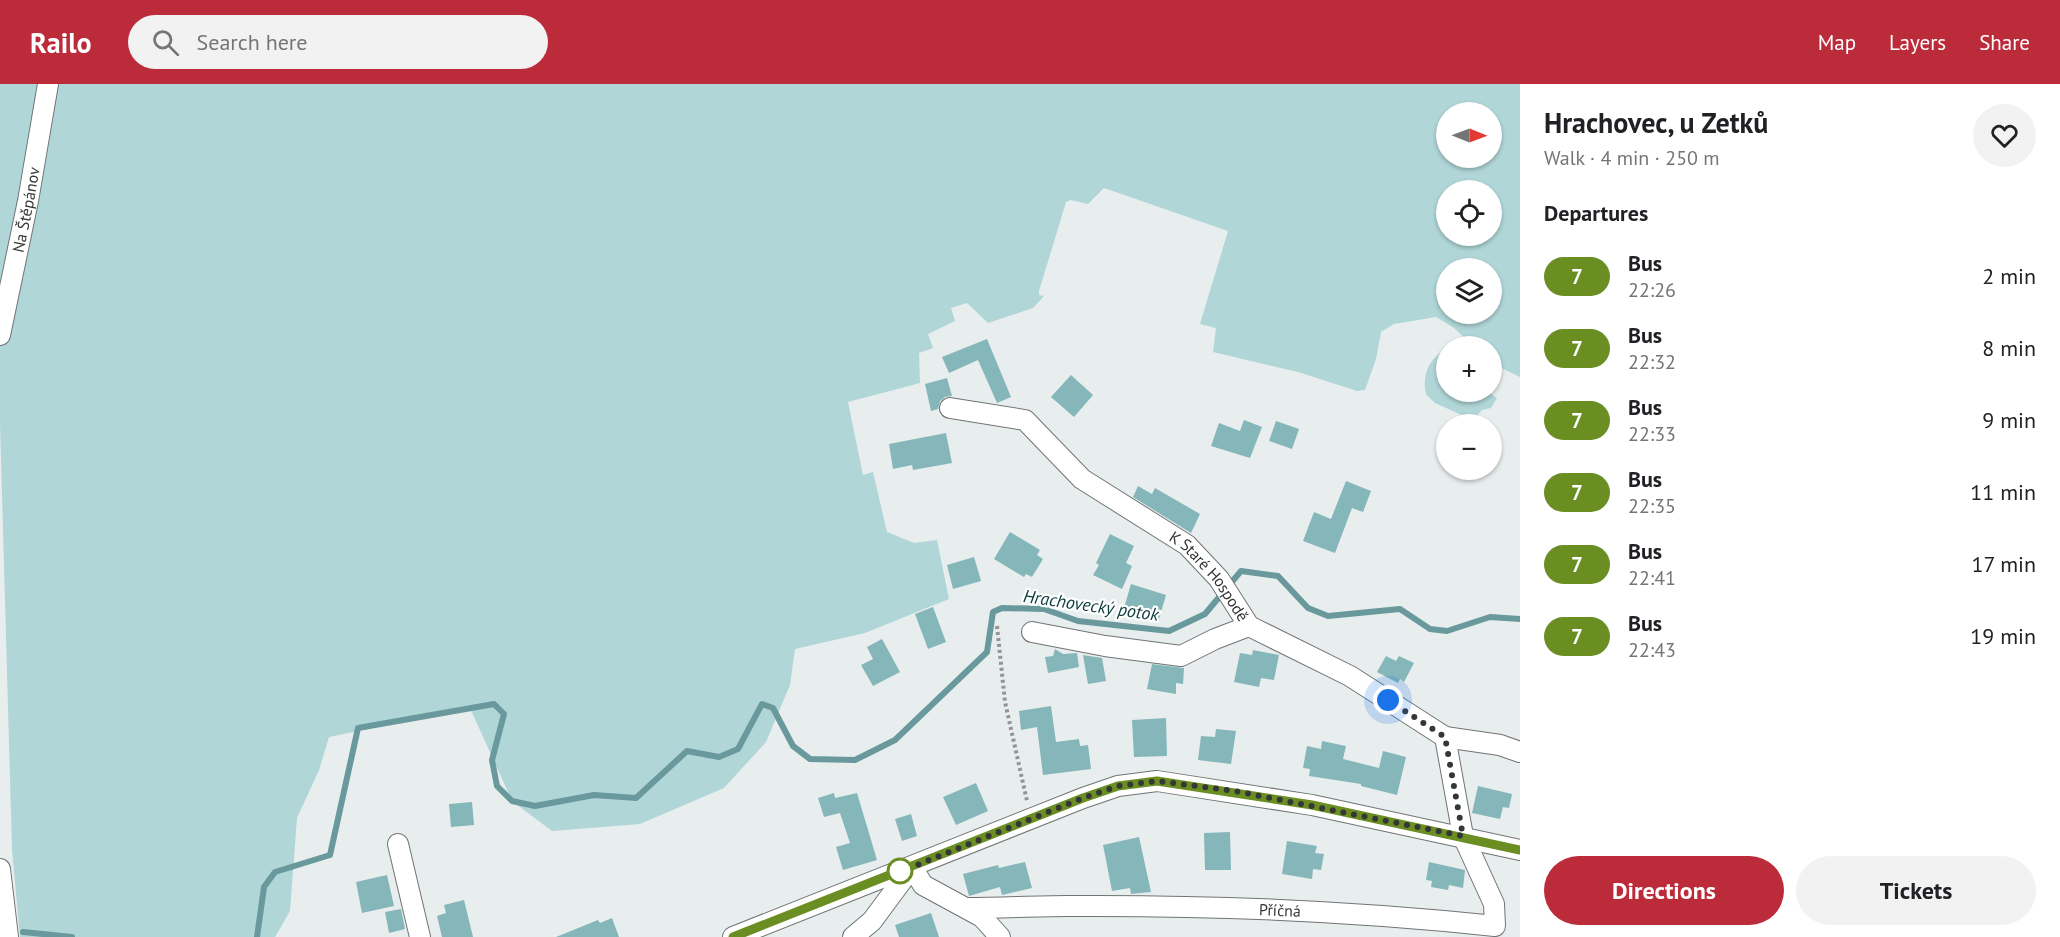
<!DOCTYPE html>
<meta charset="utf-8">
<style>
body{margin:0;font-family:"PT Sans",sans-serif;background:#f2f2f2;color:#202124;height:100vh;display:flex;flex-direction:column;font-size:22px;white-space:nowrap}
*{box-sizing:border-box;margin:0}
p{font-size:20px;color:#757577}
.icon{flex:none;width:33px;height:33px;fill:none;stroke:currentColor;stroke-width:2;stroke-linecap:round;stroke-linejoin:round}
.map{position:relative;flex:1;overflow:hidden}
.side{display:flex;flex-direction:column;background:#fff;width:540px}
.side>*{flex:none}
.badge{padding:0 12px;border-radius:20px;font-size:21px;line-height:39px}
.needle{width:39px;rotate:91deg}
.tools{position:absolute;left:1436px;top:18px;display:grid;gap:12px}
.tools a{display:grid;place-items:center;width:66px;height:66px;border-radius:50%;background:#fff;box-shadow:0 2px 4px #0004;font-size:30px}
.you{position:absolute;width:30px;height:30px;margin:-15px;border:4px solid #fff;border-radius:50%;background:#1a73e8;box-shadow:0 0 0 9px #1a73e833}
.map>.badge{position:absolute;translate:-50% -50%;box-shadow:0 0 0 3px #fff}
h2{padding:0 24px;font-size:22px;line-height:54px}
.round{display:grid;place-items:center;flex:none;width:63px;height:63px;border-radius:32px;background:#f2f2f2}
.headline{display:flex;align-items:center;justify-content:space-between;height:102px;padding:0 24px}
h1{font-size:28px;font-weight:700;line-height:45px}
.cta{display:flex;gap:12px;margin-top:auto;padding:12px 24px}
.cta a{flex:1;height:69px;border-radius:36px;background:#bc2b3a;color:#fff;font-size:24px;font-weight:700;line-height:69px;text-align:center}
.cta a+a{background:#f2f2f2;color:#202124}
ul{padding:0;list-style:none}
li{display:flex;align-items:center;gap:18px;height:72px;padding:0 24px}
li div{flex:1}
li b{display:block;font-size:22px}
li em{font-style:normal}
li .badge{min-width:66px;font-weight:700;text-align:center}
header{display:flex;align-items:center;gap:36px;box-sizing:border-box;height:84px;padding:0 30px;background:#bc2b3a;color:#fff}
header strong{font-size:28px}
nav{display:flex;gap:33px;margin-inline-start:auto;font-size:21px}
.search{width:420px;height:54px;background:#f2f2f2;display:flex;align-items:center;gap:15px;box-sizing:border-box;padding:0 21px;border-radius:33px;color:#757577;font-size:22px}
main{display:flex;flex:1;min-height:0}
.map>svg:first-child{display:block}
</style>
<header>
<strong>Railo</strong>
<div class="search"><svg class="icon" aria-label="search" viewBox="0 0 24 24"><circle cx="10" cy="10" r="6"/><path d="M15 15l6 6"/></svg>Search here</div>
<nav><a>Map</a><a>Layers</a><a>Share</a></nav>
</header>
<main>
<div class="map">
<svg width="1520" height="853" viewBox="0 0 1520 853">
<rect width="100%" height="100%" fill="#e8edee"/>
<g fill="#b0d6d8" fill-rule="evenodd">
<path d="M0 0H1520V293L1491 279V262H1453L1468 257 1454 244 1436 233 1394 240 1381 248 1376 275 1365 306 1357 307 1298 288 1213 268 1216 244 1200 240 1228 147 1104 104 1088 120 1071 116 1066 118 1039 207V211L1044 212 1033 224 988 239 967 219 951 224 955 237 928 250 933 264 919 269 920 299 848 318 863 391 873 388 887 448 914 459 937 456 949 515 865 549 795 565 790 601 766 658 724 704 640 740 552 747 512 717 470 624 329 653 319 686 297 734 290 827 275 853H20L12 765 0 339ZM1446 28H1491V74H1446ZM1446 106H1491V152H1446ZM1446 184H1491V230H1446Z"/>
<path d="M1446 265V308H1488L1497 314 1491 324 1482 326 1473 336 1435 319 1426 310C1422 290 1429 275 1446 265Z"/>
</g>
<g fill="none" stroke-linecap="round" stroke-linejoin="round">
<g stroke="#69999c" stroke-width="6">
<path d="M23 848 72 853"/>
<path d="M257 853 264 803 275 788 330 771 358 644 494 620 504 630 492 676 497 702 512 717 535 722 594 711 636 714 687 667 719 673 738 665 762 620 773 624 793 662 810 675 855 676 895 656 987 568 993 528 1002 524 1044 525 1078 537 1169 547 1205 530 1241 487 1278 492 1308 524 1328 532 1400 525 1430 545 1447 547 1490 533 1520 535"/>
</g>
</g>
<g fill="#85b6b9">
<path d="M987 255 1011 313 997 319 978 276 949 289 942 273Z"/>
<path d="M1071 291 1093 311 1074 333 1051 313Z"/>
<path d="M947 294 952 312 945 313 940 317 938 325 931 327 925 300Z"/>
<path d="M1244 336 1262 343 1250 374 1211 362 1219 339 1240 347Z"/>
<path d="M1276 337 1299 345 1292 365 1269 357Z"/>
<path d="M946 349 952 379 913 386 912 381 893 385 889 360Z"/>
<path d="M1346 397 1371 407 1363 428 1352 424 1335 469 1303 457 1314 428 1331 435Z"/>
<path d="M1138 402 1152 410 1155 404 1200 430 1191 449 1133 413Z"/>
<path d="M1010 448 1040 466 1037 471 1043 475 1032 493 1026 490 1024 493 994 475Z"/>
<path d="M1110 450 1134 462 1126 479 1132 482 1122 505 1093 491 1099 481 1096 479Z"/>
<path d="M974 473 981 497 953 505 947 481Z"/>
<path d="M1131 500 1166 511 1159 535 1124 524Z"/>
<path d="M933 523 946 558 928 565 915 530Z"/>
<path d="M882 555 900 588 873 602 861 581 873 575 867 563Z"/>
<path d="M1055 565 1063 570 1077 569 1079 583 1048 589 1045 573 1053 572Z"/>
<path d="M1253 566 1279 571 1274 596 1261 594 1259 603 1234 598 1240 569 1252 571Z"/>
<path d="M1083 571 1102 574 1106 597 1088 600Z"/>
<path d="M1386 572 1396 577 1399 572 1414 579 1404 598 1400 595 1398 599 1377 588Z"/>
<path d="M1152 580 1184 584 1183 600 1176 599V610L1147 605Z"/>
<path d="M1051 622 1056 658 1079 655 1080 662 1088 661 1091 685 1043 691 1037 643 1021 646 1019 627Z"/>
<path d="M1166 634 1167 672 1134 673 1132 636Z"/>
<path d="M1216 645 1236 647 1231 680 1198 676 1201 652 1215 653Z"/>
<path d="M1322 657 1346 662 1343 675 1379 684 1383 667 1406 673 1397 711 1361 702V700L1309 692 1310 685 1303 684 1307 662 1321 665Z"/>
<path d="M976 699 988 727 956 741 943 713Z"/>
<path d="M1478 702 1512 710 1509 724 1503 723 1500 735 1472 729Z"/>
<path d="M834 709 835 714 857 709 877 776 843 786 836 763 850 759 840 729 824 733 818 714Z"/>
<path d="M472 718 474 741 451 743 449 720Z"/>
<path d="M911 730 917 752 902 757 895 735Z"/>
<path d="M1230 748 1231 786H1205L1204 749Z"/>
<path d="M1139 753 1151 808 1131 810 1130 804 1112 807 1103 761Z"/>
<path d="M1287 757 1317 762 1315 769 1324 770 1321 786 1313 785 1312 795 1282 790Z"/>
<path d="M1025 778 1032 804 1002 811 1000 803 969 812 963 790 998 781 999 784Z"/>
<path d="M1429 778 1465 786 1463 804 1449 801 1448 806 1431 803 1432 797 1426 796Z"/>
<path d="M387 791 394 822 362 829 356 798Z"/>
<path d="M464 816 473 853H442L437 832 446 829 444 821Z"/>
<path d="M401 825 405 845 389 849 385 828Z"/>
<path d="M931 829 939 853H899L895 841Z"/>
<path d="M612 834 619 853H556L598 836 600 839Z"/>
</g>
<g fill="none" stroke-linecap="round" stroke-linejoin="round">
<g stroke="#707474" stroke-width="22">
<g id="minor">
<path id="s1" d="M0 251 28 117 48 0"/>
<path id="s2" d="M950 324 1025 336 1082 395 1187 461 1219 495 1249 542 1350 592 1445 653 1463 752 1494 820 1495 842C1353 827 1210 821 1067 822 1034 822 1001 824 967 824"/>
<path d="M1032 548 1105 562 1181 572 1215 555 1249 542"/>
<path d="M1445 653 1500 661 1520 668"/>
<path d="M398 760 420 853"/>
<path d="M0 785 8 853"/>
<path d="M733 853 1083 714 1118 702 1157 697 1312 721 1520 766"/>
<path d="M853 853 872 837 912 783 923 801 982 833 1000 853"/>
</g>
</g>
<path stroke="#919595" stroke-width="4" stroke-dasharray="3 3" stroke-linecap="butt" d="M997 542 1005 618 1027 717"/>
<use href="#minor" stroke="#fff" stroke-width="20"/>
</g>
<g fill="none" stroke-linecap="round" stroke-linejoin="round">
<g stroke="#fff" stroke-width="14">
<path id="line" d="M733 853 1083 714 1118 702 1157 697 1312 721 1520 766"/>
</g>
<use href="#line" stroke="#6b8e23" stroke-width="9"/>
<path stroke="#353737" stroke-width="6" stroke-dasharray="0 10.8" d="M900 787 905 789 912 783 1083 714 1118 702 1157 697 1235 707 1463 752 1445 653 1388 616"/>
</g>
<circle fill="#fff" stroke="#6b8e23" stroke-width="3" cx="900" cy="787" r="12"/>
<g text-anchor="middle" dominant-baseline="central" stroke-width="4.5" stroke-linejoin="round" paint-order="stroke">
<g font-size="16" fill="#353737" stroke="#fff">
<text stroke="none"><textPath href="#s1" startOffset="128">Na Štěpánov</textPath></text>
<text stroke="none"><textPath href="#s2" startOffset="320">K Staré Hospodě</textPath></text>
<text transform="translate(1280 826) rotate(2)">Příčná</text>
</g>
<g font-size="18" font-style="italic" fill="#0d3c3f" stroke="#fff">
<text transform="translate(1091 521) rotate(8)">Hrachovecký potok</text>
</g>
</g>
</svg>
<div class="tools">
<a><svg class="needle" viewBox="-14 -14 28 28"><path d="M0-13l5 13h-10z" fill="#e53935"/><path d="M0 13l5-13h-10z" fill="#757577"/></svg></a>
<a><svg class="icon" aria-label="locate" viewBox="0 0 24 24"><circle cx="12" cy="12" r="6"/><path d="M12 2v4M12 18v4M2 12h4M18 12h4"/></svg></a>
<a><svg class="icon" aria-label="layers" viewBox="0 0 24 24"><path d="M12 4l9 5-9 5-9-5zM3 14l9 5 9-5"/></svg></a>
<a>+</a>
<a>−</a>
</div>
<div class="you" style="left:1388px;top:616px"></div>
</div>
<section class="side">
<div class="headline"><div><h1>Hrachovec, u Zetků</h1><p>Walk · 4 min · 250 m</p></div><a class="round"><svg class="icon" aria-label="heart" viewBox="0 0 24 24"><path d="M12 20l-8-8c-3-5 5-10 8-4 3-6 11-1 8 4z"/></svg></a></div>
<h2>Departures</h2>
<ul>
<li><span class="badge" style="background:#6b8e23;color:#fff">7</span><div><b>Bus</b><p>22:26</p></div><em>2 min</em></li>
<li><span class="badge" style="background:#6b8e23;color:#fff">7</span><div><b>Bus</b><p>22:32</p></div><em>8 min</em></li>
<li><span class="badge" style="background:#6b8e23;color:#fff">7</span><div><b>Bus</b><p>22:33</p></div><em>9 min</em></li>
<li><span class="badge" style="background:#6b8e23;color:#fff">7</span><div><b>Bus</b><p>22:35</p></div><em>11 min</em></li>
<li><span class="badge" style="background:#6b8e23;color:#fff">7</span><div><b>Bus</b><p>22:41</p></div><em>17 min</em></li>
<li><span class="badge" style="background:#6b8e23;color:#fff">7</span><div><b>Bus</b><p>22:43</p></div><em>19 min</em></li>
</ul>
<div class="cta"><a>Directions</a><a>Tickets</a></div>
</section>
</main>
